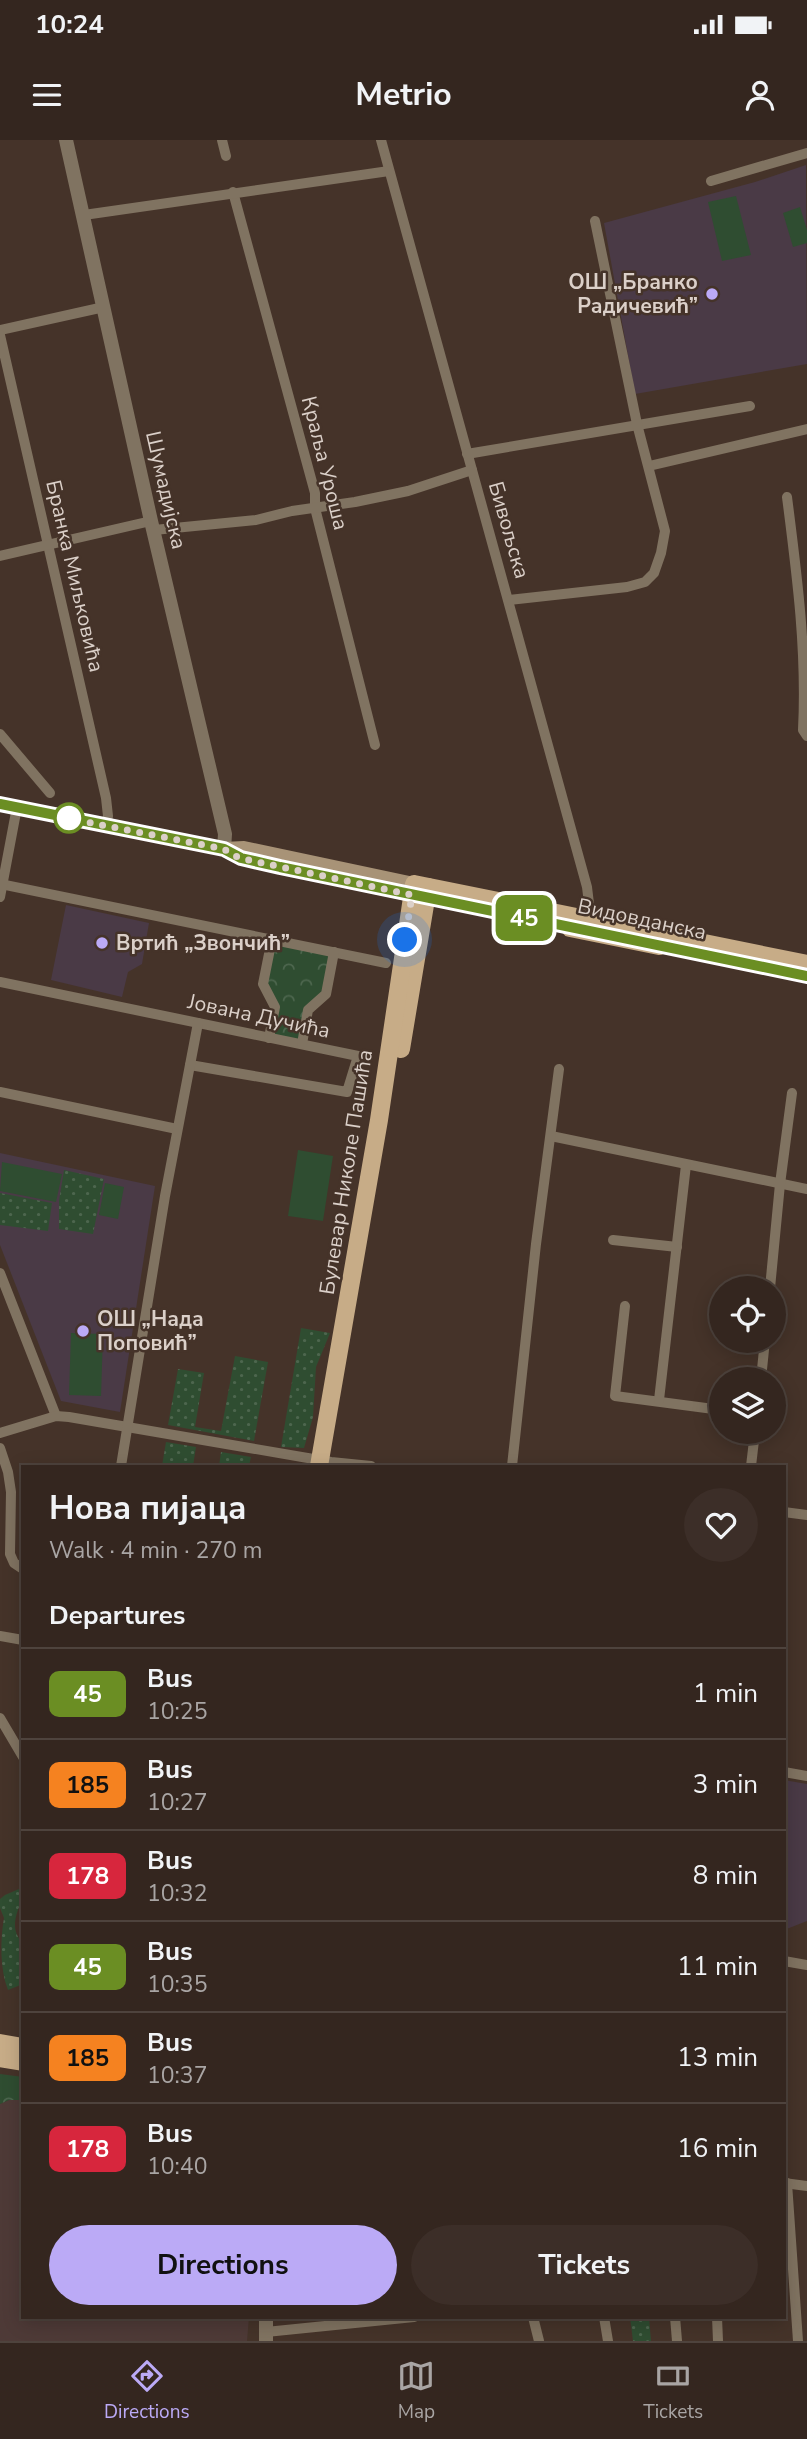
<!DOCTYPE html>
<meta charset="utf-8">
<style>
body{margin:0;font-family:"Nunito Sans",sans-serif;background:#3c2e28;color:#f1f3f6;height:100vh;display:flex;flex-direction:column;font-size:26px;white-space:nowrap}
*{box-sizing:border-box;margin:0}
p{font-size:23px;color:#a9a5a4}
.icon{flex:none;width:38px;height:38px;fill:none;stroke:currentColor;stroke-width:2;stroke-linecap:round;stroke-linejoin:round}
.map{position:relative;flex:1;overflow:hidden}
.details{position:absolute;left:21px;top:1325px;width:765px;height:854px;display:flex;flex-direction:column;background:#34261f;border-radius:0px;box-shadow:0 4px 18px #0003,0 0 0 2px #4e433d}
.details>*{flex:none}
.badge{padding:0 14px;border-radius:10px;font-size:24px;line-height:46px}
.tools{position:absolute;left:709px;top:1136px;display:grid;gap:14px}
.tools a{display:grid;place-items:center;width:77px;height:77px;border-radius:50%;background:#34261f;box-shadow:0 4px 18px #0003,0 0 0 2px #4e433d;font-size:35px}
.you{position:absolute;width:35px;height:35px;margin:-18px;border:5px solid #fff;border-radius:50%;background:#1a73e8;box-shadow:0 0 0 10px #1a73e833}
.map>.badge{position:absolute;translate:-50% -50%;box-shadow:0 0 0 4px #fff}
h2{padding:0 28px;font-size:26px;line-height:63px}
.round{display:grid;place-items:center;flex:none;width:74px;height:74px;border-radius:37px;background:#3c2e28}
.head{display:flex;align-items:center;justify-content:space-between;height:119px;padding:0 28px}
h1{font-size:33px;font-weight:700;line-height:52px}
.primary-button{display:flex;gap:14px;margin-top:auto;padding:14px 28px}
.primary-button a{flex:1;height:80px;border-radius:42px;background:#bbaaf6;color:#111;font-size:28px;font-weight:700;line-height:80px;text-align:center}
.primary-button a+a{background:#3c2e28;color:#f1f3f6}
ul{padding:0;list-style:none}
li{display:flex;align-items:center;gap:21px;height:91px;padding:0 28px;border-top:2px solid #4e433d}
li div{flex:1}
li b{display:block;font-size:26px}
li em{font-style:normal}
li .badge{min-width:77px;font-weight:700;text-align:center}
.status{display:flex;justify-content:space-between;align-items:center;height:49px;padding:0 35px;background:#34261f;direction:ltr}
.status svg{height:19px;fill:currentColor}
header{display:flex;justify-content:space-between;align-items:center;height:91px;padding:0 28px;background:#34261f;font-size:32px;font-weight:700}
.dock{display:flex;justify-content:space-around;align-items:center;height:98px;border-top:2px solid #4e433d;background:#34261f;font-size:19px;color:#a9a5a4}
.dock a{display:grid;justify-items:center;gap:4px}
.dock .active{color:#bbaaf6}
.map>svg:first-child{display:block}
</style>
<div class="status"><b>10:24</b><svg viewBox="0 0 49 12"><path d="M0 12V9h3v3zM5 12V6h3v6zM10 12V3h3v9zM15 12V0h3v12zM26 1h20v11H26zM47 4h2v5h-2z"/></svg></div>
<header><svg class="icon" aria-label="menu" viewBox="0 0 24 24"><path d="M4 6h16M4 12h16M4 18h16"/></svg>Metrio<svg class="icon" aria-label="person" viewBox="0 0 24 24"><circle cx="12" cy="8" r="4"/><path d="M4 21q1-7 8-7t8 7"/></svg></header>
<div class="map">
<svg width="807" height="2201" viewBox="0 0 807 2201">
<defs>
<pattern id="grass-dots" width="8" height="8" patternUnits="userSpaceOnUse" patternTransform="scale(1.75)"><rect width="8" height="8" fill="#2f4d31"/><path d="M2 2h.1M6 6h.1" fill="none" stroke="#4d664e" stroke-width="1.8" stroke-linecap="round"/></pattern>
<pattern id="park-crowns" width="20" height="18" patternUnits="userSpaceOnUse" patternTransform="scale(1.75)"><rect width="20" height="18" fill="#2f4d31"/><path d="M2 6a3 3 0 1 1 6 0M12 15a3 3 0 1 1 6 0" fill="none" stroke="#4d664e"/></pattern>
</defs>
<rect width="100%" height="100%" fill="#453329"/>
<path fill="#4e3a37" d="M9 1960H23V2177H249L247 2201H0V1964Z"/>
<g fill="#4a3a46">
<path d="M806 25 807 224 635 254 604 83 755 42Z"/>
<path d="M66 765 149 783 142 824 128 832 122 857 51 840Z"/>
<path d="M0 1013 155 1046 120 1272 61 1261 0 1105Z"/>
<path d="M784 1640 807 1644V1781L784 1790Z"/>
</g>
<g fill="url(#grass-dots)">
<path d="M64 1030 104 1039 93 1094 59 1089V1061Z"/>
<path d="M0 1053 52 1063 48 1091 0 1085Z"/>
<path d="M301 1188 330 1193 316 1227 313 1277 304 1308 281 1307Z"/>
<path d="M235 1216 268 1222 254 1301 168 1285 178 1229 204 1233 195 1287 221 1291Z"/>
<path d="M166 1302 196 1307 193 1326H162Z"/>
<path d="M221 1312 251 1317 249 1326H219Z"/>
<path d="M19 1749 23 1750C23 1762 16 1770 15 1783 14 1794 21 1799 23 1809 24 1820 23 1833 23 1844L8 1850C0 1830 0 1800 4 1778L0 1768V1759L5 1755Z"/>
<path d="M630 2177H649L651 2201H633Z"/>
</g>
<g fill="url(#park-crowns)">
<path d="M272 799 334 812 326 854 308 870 302 904 269 898 275 867 263 844Z"/>
<path d="M0 1934 23 1937V1960H9L0 1964Z"/>
</g>
<g fill="#2f4d31">
<path d="M736 56 751 115 722 121 708 62Z"/>
<path d="M800 67 807 90V103L793 107 783 73Z"/>
<path d="M298 1010 333 1016 323 1081 288 1076Z"/>
<path d="M2 1022 62 1034 56 1062 0 1051Z"/>
<path d="M105 1043 124 1047 118 1079 99 1075Z"/>
<path d="M71 1193 103 1194 101 1256 69 1255Z"/>
</g>
<g fill="none" stroke-linecap="round" stroke-linejoin="round">
<g stroke="#807361" stroke-width="10">
<path d="M222 0 226 16"/>
<path d="M381 0 587 747 590 772 589 784"/>
<path d="M711 41 807 13"/>
<path d="M233 52 315 353V368L375 605"/>
<path d="M84 75 389 31"/>
<path d="M0 190 104 167"/>
<path d="M0 195 106 658 108 676 106 686"/>
<path d="M467 314 750 266"/>
<path d="M649 326 807 289"/>
<path d="M787 357C797 435 807 511 803 590L807 596"/>
<path d="M154 390 256 380 292 371 355 362 408 351 472 330"/>
<path d="M0 416 151 381"/>
<path d="M509 460 627 447 645 442 654 433 661 413 665 391 637 284 595 81"/>
<path d="M0 594 50 653"/>
<path d="M0 744 386 823"/>
<path d="M0 757 17 667"/>
<path d="M0 842 358 916 347 952 190 925"/>
<path d="M269 898 275 867 263 844 272 799"/>
<path d="M302 904 308 870 326 854 334 812"/>
<path d="M0 952 177 989"/>
<path d="M551 996 807 1049"/>
<path d="M613 1100 677 1107"/>
<path d="M0 1133 56 1276"/>
<path d="M770 1148 780 1044 792 953"/>
<path d="M625 1166 615 1256 721 1270"/>
<path d="M761 1239 765 1200"/>
<path d="M659 1260 686 1025"/>
<path d="M0 1293 56 1276 69 1277 331 1322 371 1326"/>
<path d="M0 1308 8 1332 11 1352 10 1414 14 1423 23 1429"/>
<path d="M121 1326 165 1056 198 883"/>
<path d="M512 1326 536 1104 559 929"/>
<path d="M751 1326 755 1292"/>
<path d="M784 1372 807 1375"/>
<path d="M0 1496 23 1500"/>
<path d="M0 1578 23 1617"/>
<path d="M784 1632 807 1636"/>
<path d="M784 1821 807 1825"/>
<path d="M784 2043 807 2046"/>
<path d="M787 2043 798 2201"/>
<path d="M533 2177 539 2201"/>
<path d="M604 2177 608 2201"/>
<path d="M675 2177 677 2201"/>
<path d="M717 2177 718 2201"/>
<path d="M266 2192 414 2177"/>
</g>
<g stroke="#807361" stroke-width="14">
<path d="M66 0 151 381 225 694 224 709"/>
<path d="M266 2177V2201"/>
</g>
<g stroke="#a89377" stroke-width="14">
<path d="M0 664 224 709 244 708 414 744"/>
<path d="M225 710 244 719 412 755"/>
</g>
<g stroke="#c7ac87" stroke-width="18">
<path d="M570 788 659 806"/>
<path d="M401 909 428 747"/>
<path d="M319 1326 379 980 414 744 807 824"/>
<path d="M0 1903 23 1907"/>
<path d="M0 1918 23 1922"/>
</g>
</g>
<g fill="none" stroke-linecap="round" stroke-linejoin="round">
<g stroke="#fff" stroke-width="16">
<path id="line" d="M0 664 224 709 241 718 280 727 807 836"/>
</g>
<use href="#line" stroke="#6b8e23" stroke-width="10"/>
<path stroke="#dbd0c9" stroke-width="7" stroke-dasharray="0 12.6" d="M69 678 61 677 224 709 232 715 244 719 412 755 405 800"/>
</g>
<g fill="#bbaaf6" stroke="#453329" stroke-width="2.5">
<circle cx="712" cy="154" r="7"/>
<circle cx="102" cy="803" r="7"/>
<circle cx="83" cy="1191" r="7"/>
</g>
<circle fill="#fff" stroke="#6b8e23" stroke-width="3.5" cx="69" cy="678" r="14"/>
<g text-anchor="middle" dominant-baseline="central" stroke-width="5" stroke-linejoin="round" paint-order="stroke">
<g font-size="21" font-weight="bold" fill="#dbd0c9" stroke="#453329" text-anchor="start">
<text x="698" y="142" text-anchor="end">ОШ „Бранко<tspan x="698" dy="24">Радичевић”</tspan></text>
<text x="116" y="803">Вртић „Звончић”</text>
<text x="97" y="1179">ОШ „Нада<tspan x="97" dy="24">Поповић”</tspan></text>
</g>
<g font-size="21" fill="#dbd0c9" stroke="#453329">
<text transform="translate(325 323) rotate(76)">Краља Уроша</text>
<text transform="translate(166 350) rotate(77)">Шумадијска</text>
<text transform="translate(509 390) rotate(74)">Бивољска</text>
<text transform="translate(75 436) rotate(77)">Бранка Миљковића</text>
<text transform="translate(642 779) rotate(12)">Видовданска</text>
<text transform="translate(259 876) rotate(12)">Јована Дучића</text>
<text transform="translate(346 1032) rotate(-81)">Булевар Николе Пашића</text>
</g>
</g>
</svg>
<div class="tools">
<a><svg class="icon" aria-label="locate" viewBox="0 0 24 24"><circle cx="12" cy="12" r="6"/><path d="M12 2v4M12 18v4M2 12h4M18 12h4"/></svg></a>
<a><svg class="icon" aria-label="layers" viewBox="0 0 24 24"><path d="M12 4l9 5-9 5-9-5zM3 14l9 5 9-5"/></svg></a>
</div>
<div class="you" style="left:405px;top:800px"></div>
<b class="badge" style="left:524px;top:778px;background:#6b8e23;color:#fff">45</b>
<section class="details">
<div class="head"><div><h1>Нова пијаца</h1><p>Walk · 4 min · 270 m</p></div><a class="round"><svg class="icon" aria-label="heart" viewBox="0 0 24 24"><path d="M12 20l-8-8c-3-5 5-10 8-4 3-6 11-1 8 4z"/></svg></a></div>
<h2>Departures</h2>
<ul>
<li><span class="badge" style="background:#6b8e23;color:#fff">45</span><div><b>Bus</b><p>10:25</p></div><em>1 min</em></li>
<li><span class="badge" style="background:#f58220;color:#111">185</span><div><b>Bus</b><p>10:27</p></div><em>3 min</em></li>
<li><span class="badge" style="background:#d7263d;color:#fff">178</span><div><b>Bus</b><p>10:32</p></div><em>8 min</em></li>
<li><span class="badge" style="background:#6b8e23;color:#fff">45</span><div><b>Bus</b><p>10:35</p></div><em>11 min</em></li>
<li><span class="badge" style="background:#f58220;color:#111">185</span><div><b>Bus</b><p>10:37</p></div><em>13 min</em></li>
<li><span class="badge" style="background:#d7263d;color:#fff">178</span><div><b>Bus</b><p>10:40</p></div><em>16 min</em></li>
</ul>
<div class="primary-button"><a>Directions</a><a>Tickets</a></div>
</section>
</div>
<nav class="dock">
<a class="active"><svg class="icon" aria-label="directions" viewBox="0 0 24 24"><path d="M12 3l9 9-9 9-9-9zM9 14v-3h6M13 9l2 2-2 2"/></svg>Directions</a>
<a><svg class="icon" aria-label="map" viewBox="0 0 24 24"><path d="M3 6l6-2 6 2 6-2v14l-6 2-6-2-6 2zM9 4v14M15 6v14"/></svg>Map</a>
<a><svg class="icon" aria-label="tickets" viewBox="0 0 24 24"><path d="M3 7h18v10H3zM15 7v10"/></svg>Tickets</a>
</nav>
